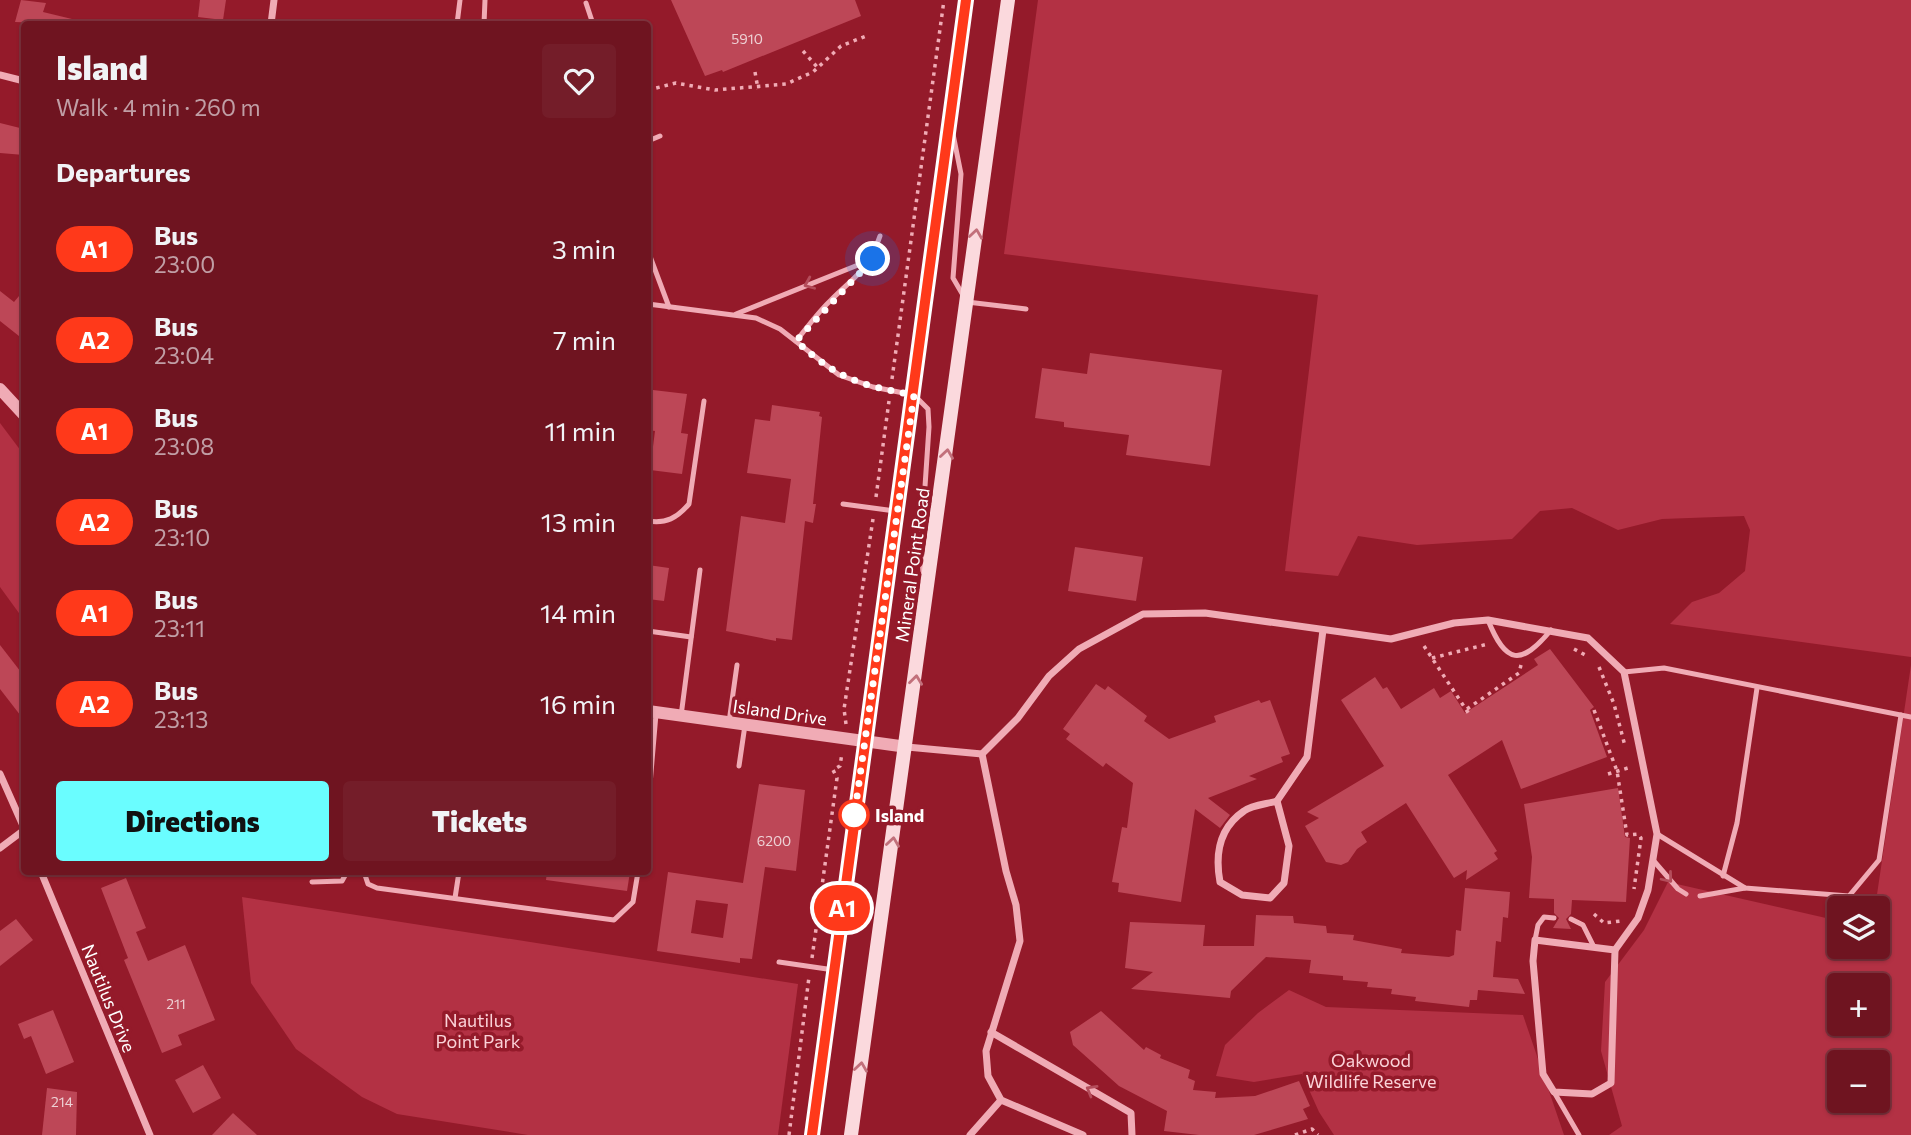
<!DOCTYPE html>
<meta charset="utf-8">
<style>
body{margin:0;font-family:Commissioner,sans-serif;background:#741d29;color:#f1f3f6;height:100vh;display:flex;flex-direction:column;font-size:26px;white-space:nowrap}
*{box-sizing:border-box;margin:0}
p{font-size:23px;color:#c09ea5}
.icon{flex:none;width:38px;height:38px;fill:none;stroke:currentColor;stroke-width:2;stroke-linecap:round;stroke-linejoin:round}
.map{position:relative;flex:1;overflow:hidden}
.panel{position:absolute;left:21px;top:21px;width:630px;height:854px;display:flex;flex-direction:column;background:#6f1420;border-radius:7px;box-shadow:0 2px 5px #0004,0 0 0 2px #81333e}
.panel>*{flex:none}
.badge{padding:0 14px;border-radius:23px;font-size:24px;line-height:46px}
.fabs{position:absolute;left:1827px;top:896px;display:grid;gap:14px}
.fabs a{display:grid;place-items:center;width:63px;height:63px;border-radius:7px;background:#6f1420;box-shadow:0 2px 5px #0004,0 0 0 2px #81333e;font-size:35px}
.you{position:absolute;width:35px;height:35px;margin:-18px;border:5px solid #fff;border-radius:50%;background:#1a73e8;box-shadow:0 0 0 10px #1a73e833}
.map>.badge{position:absolute;translate:-50% -50%;box-shadow:0 0 0 4px #fff}
h2{padding:0 35px;font-size:26px;line-height:63px}
.round{display:grid;place-items:center;flex:none;width:74px;height:74px;border-radius:7px;background:#741d29}
.headline{display:flex;align-items:center;justify-content:space-between;height:119px;padding:0 35px}
h1{font-size:33px;font-weight:800;line-height:52px}
.cta{display:flex;gap:14px;margin-top:auto;padding:14px 35px}
.cta a{flex:1;height:80px;border-radius:7px;background:#6afdff;color:#111;font-size:28px;font-weight:800;line-height:80px;text-align:center}
.cta a+a{background:#741d29;color:#f1f3f6}
ul{padding:0;list-style:none}
li{display:flex;align-items:center;gap:21px;height:91px;padding:0 35px}
li div{flex:1}
li b{display:block;font-size:26px}
li em{font-style:normal}
li .badge{min-width:77px;font-weight:700;text-align:center}
.map>svg:first-child{display:block}
</style>
<div class="map">
<svg width="1911" height="1135" viewBox="0 0 1911 1135">
<rect width="100%" height="100%" fill="#941a2a"/>
<g fill="#b33144" fill-rule="evenodd">
<path d="M1038 0H1911V657L1670 624 1692 602 1719 593 1745 571 1750 530 1744 516 1662 519 1618 530 1572 508 1540 511 1512 539 1417 545 1358 536 1338 576 1285 571 1318 295 1004 254Z"/>
<path d="M0 423 24 455V620L0 587Z"/>
<path d="M1911 665V1135H1609L1622 1126 1601 1051 1605 982 1644 930 1668 882 1839 921V947H1878V908H1875ZM1839 985H1878V1024H1839ZM1839 1062H1878V1101H1839Z"/>
<path d="M242 897 798 984 778 1135H528L397 1114 362 1097 296 1049 251 983Z"/>
<path d="M1289 990 1326 1007 1523 1015 1564 1135H1334L1319 1112 1302 1074 1254 1082 1216 1076 1225 1045 1258 1013Z"/>
</g>
<g fill="#bd4757" fill-rule="evenodd">
<path d="M21 0 46 3 43 12 72 19 71 24 15 22Z"/>
<path d="M200 0H226L223 20 198 17Z"/>
<path d="M671 0H855L861 16 723 72 722 70 705 76Z"/>
<path d="M0 123 24 129V155L0 153Z"/>
<path d="M24 290V340L0 321V291L14 302Z"/>
<path d="M1090 353 1222 370 1210 466 1126 455 1129 435 1064 427V422L1035 418 1042 368 1087 374Z"/>
<path d="M653 390 687 394 681 433 688 434 682 474 650 470 655 431 648 430Z"/>
<path d="M772 405 820 412 819 416 822 417 813 504H816L813 523 805 521 792 640 776 638V641L726 631 741 516 785 523 791 479 747 473 755 419 770 421Z"/>
<path d="M1075 547 1143 557 1136 601 1068 591Z"/>
<path d="M648 565 669 568 664 601 648 599Z"/>
<path d="M0 645 24 676V720L0 689Z"/>
<path d="M1550 649 1594 707 1590 710 1607 757 1521 789 1502 740 1448 775 1497 851 1494 853 1498 859 1466 880 1467 870 1454 878 1406 803 1361 832 1367 842 1357 849 1348 862 1341 865 1326 862 1305 826 1319 818 1307 812 1384 766 1341 700 1375 677 1383 689 1387 687 1401 709 1434 688 1440 698 1451 691 1465 713 1538 665 1534 659Z"/>
<path d="M1096 684 1105 690 1108 686 1147 716 1144 721 1169 739 1216 722 1214 716 1259 700 1261 703 1270 700 1290 754 1281 757 1283 762 1249 776 1257 779 1208 798 1230 815 1220 828 1195 809 1181 902 1118 892 1119 883 1112 882 1122 827 1127 828 1133 783 1106 763 1103 767 1066 739 1070 734 1063 729Z"/>
<path d="M759 784 805 790 796 871 765 867 752 959 740 958V963L657 951 668 872 743 883ZM696 900 728 904 723 938 691 933Z"/>
<path d="M1618 788 1625 837 1630 838 1626 902 1572 900 1571 914 1566 919 1571 929 1553 928 1559 918 1554 913V899L1529 898 1532 857 1524 804Z"/>
<path d="M547 872H630L627 891 546 880Z"/>
<path d="M126 878 146 928 136 932 148 961 185 945 215 1020 178 1035 182 1045 162 1053 124 960 128 958 101 888Z"/>
<path d="M1465 888 1510 892 1508 918 1503 917 1501 942 1496 941 1493 977 1518 979 1525 994 1478 990 1477 1000H1470L1469 1007 1415 1001 1416 997 1391 994 1392 989 1367 987 1368 982 1343 980V976L1309 973 1311 960 1266 957 1231 991 1230 998 1131 989 1153 972 1125 968 1130 922 1205 925 1203 946H1254L1256 915 1293 916 1294 923 1326 926 1327 933 1354 935 1353 940 1402 949 1401 953 1449 957 1454 955 1456 930 1461 931Z"/>
<path d="M16 919 33 940 0 966V931Z"/>
<path d="M53 1010 74 1062 46 1074 31 1036 24 1039 18 1024Z"/>
<path d="M1101 1011 1144 1050 1146 1047 1161 1055 1160 1058 1190 1070 1188 1078 1195 1081 1193 1090 1216 1092 1215 1098 1255 1096 1299 1081 1310 1106 1303 1109 1308 1119 1254 1135H1199L1164 1131 1167 1111 1119 1086 1073 1045 1070 1032Z"/>
<path d="M203 1065 221 1098 193 1113 175 1080Z"/>
<path d="M47 1088 77 1092 76 1135H42Z"/>
<path d="M233 1113 257 1135H212Z"/>
</g>
<g fill="none" stroke-linecap="round" stroke-linejoin="round">
<g stroke="#f0abb5" stroke-width="3.5" stroke-dasharray="3.5 5" stroke-linecap="butt">
<path d="M803 51 818 68"/>
<path d="M755 72 758 89"/>
<path d="M648 90 676 83 715 90 786 84 813 72 841 46 866 36"/>
<path d="M892 379 944 0"/>
<path d="M876 497 889 401"/>
<path d="M1424 646 1469 714"/>
<path d="M1574 649 1589 657"/>
<path d="M1432 658 1488 644"/>
<path d="M1599 667 1614 704 1625 746"/>
<path d="M1467 709 1519 673 1521 665"/>
<path d="M1594 710 1617 771 1627 835 1638 834 1641 838 1634 889"/>
<path d="M846 724 844 709 873 519"/>
<path d="M1608 774 1631 767"/>
<path d="M1594 914 1604 923 1621 921"/>
<path d="M812 958 837 778 833 770 840 766 842 753"/>
<path d="M789 1135 809 977"/>
<path d="M1295 1135 1312 1129 1318 1135"/>
</g>
<g stroke="#f0abb5" stroke-width="5">
<path d="M586 3 593 24"/>
<path d="M611 22 612 24"/>
<path d="M457 24 460 0"/>
<path d="M484 24 485 0"/>
<path d="M953 134 961 174 953 278 967 302 1026 309"/>
<path d="M648 141 660 136"/>
<path d="M648 251 669 307"/>
<path d="M648 304 756 318 780 329 839 375 873 387 914 395 928 409 929 427 921 546 923 572"/>
<path d="M736 314 873 259"/>
<path d="M796 341C807 328 818 312 831 300 855 276 869 270 880 236"/>
<path d="M843 504 895 511"/>
<path d="M648 521C666 524 677 518 689 504L704 401"/>
<path d="M1488 620C1506 665 1521 666 1551 630"/>
<path d="M648 631 691 637"/>
<path d="M1624 672 1664 668 1911 717"/>
<path d="M681 716 700 570"/>
<path d="M729 722 737 665"/>
<path d="M739 766 745 725"/>
<path d="M648 808 656 714"/>
<path d="M1657 834 1745 888 1849 896 1879 860 1901 715"/>
<path d="M1653 860 1678 889 1686 894"/>
<path d="M364 872 368 884 377 888 614 920 633 902 638 872"/>
<path d="M1723 876 1737 823 1757 688"/>
<path d="M312 882 342 881 347 872"/>
<path d="M1700 896 1745 888"/>
<path d="M455 898 459 872"/>
<path d="M1571 919 1583 925 1594 947"/>
<path d="M1535 940 1538 925 1544 917 1554 918"/>
<path d="M779 962 834 970"/>
<path d="M1554 1092 1579 1135"/>
</g>
<g stroke="#f0abb5" stroke-width="7">
<path d="M271 24 274 0"/>
<path d="M0 75 24 81"/>
<path d="M907 747 982 754 1018 718 1049 676 1079 649 1143 614 1205 613 1391 639 1454 623 1488 620 1588 638 1624 672 1657 834 1648 890 1638 918 1615 950"/>
<path d="M982 754 1006 871 1016 905 1020 941 986 1051 988 1076 1001 1100 1083 1135"/>
<path d="M0 774 24 828"/>
<path d="M1277 801 1289 846 1284 883 1270 898 1242 895 1220 882C1215 855 1219 828 1244 811 1252 805 1267 804 1277 801Z"/>
<path d="M1277 801 1307 757 1323 630"/>
<path d="M0 848 24 830"/>
<path d="M41 872 150 1135"/>
<path d="M1535 940 1615 950 1611 1083 1592 1094 1554 1092 1543 1074 1533 961Z"/>
<path d="M991 1032 1131 1113 1132 1135"/>
<path d="M970 1135 1001 1100"/>
</g>
<g stroke="#f0abb5" stroke-width="12">
<path d="M0 389 24 415"/>
<path d="M648 711 907 747"/>
</g>
<g stroke="#fbd9dd" stroke-width="14">
<path d="M812 1135 966 0"/>
<path d="M851 1135 1008 0"/>
</g>
</g>
<defs><path id="oneway-chevron" d="M-2-3.5L2.5 0L-2 3.5" fill="none" stroke-width="1.6" stroke-linecap="round" stroke-linejoin="round" transform="scale(1.75)"/></defs>
<g stroke="#c2707b">
<use href="#oneway-chevron" transform="translate(976 234) rotate(-82)"/>
<use href="#oneway-chevron" transform="translate(947 454) rotate(-82)"/>
<use href="#oneway-chevron" transform="translate(916 680) rotate(-83)"/>
<use href="#oneway-chevron" transform="translate(893 842) rotate(-82)"/>
<use href="#oneway-chevron" transform="translate(861 1067) rotate(-82)"/>
</g>
<g stroke="#b44d5b">
<use href="#oneway-chevron" transform="translate(809 284) rotate(157)"/>
<use href="#oneway-chevron" transform="translate(1668 878) rotate(50)"/>
<use href="#oneway-chevron" transform="translate(1091 1090) rotate(-150)"/>
</g>
<g fill="none" stroke-linecap="round" stroke-linejoin="round">
<g stroke="#fff" stroke-width="16">
<path id="line" d="M812 1135 966 0"/>
</g>
<use href="#line" stroke="#ff391a" stroke-width="10"/>
<path stroke="#fff" stroke-width="7" stroke-dasharray="0 12.6" d="M854 815V818L914 395C859 385 838 379 796 341L873 259"/>
</g>
<circle fill="#fff" stroke="#ff391a" stroke-width="3.5" cx="854" cy="815" r="14"/>
<g text-anchor="middle" dominant-baseline="central" stroke-width="7" stroke-linejoin="round" paint-order="stroke">
<g font-size="14" fill="#eed1d5">
<text x="747" y="38">5910</text>
<text x="774" y="840">6200</text>
<text x="176" y="1003">211</text>
<text x="62" y="1101">214</text>
</g>
<g font-size="18" fill="#fff" stroke="#941a2a">
<text transform="translate(912 565) rotate(-82)">Mineral Point Road</text>
<text transform="translate(780 712) rotate(8)">Island Drive</text>
<text transform="translate(109 998) rotate(68)">Nautilus Drive</text>
</g>
<g font-size="18" font-weight="bold" fill="#fff" stroke="#941a2a" text-anchor="start">
<text x="875" y="815">Island</text>
</g>
<g font-size="18" fill="#fbd2d8" stroke="#941a2a">
<text x="478" y="1020">Nautilus<tspan x="478" dy="21">Point Park</tspan></text>
<text x="1371" y="1060">Oakwood<tspan x="1371" dy="21">Wildlife Reserve</tspan></text>
</g>
</g>
</svg>
<div class="fabs">
<a><svg class="icon" aria-label="layers" viewBox="0 0 24 24"><path d="M12 4l9 5-9 5-9-5zM3 14l9 5 9-5"/></svg></a>
<a>+</a>
<a>−</a>
</div>
<div class="you" style="left:873px;top:259px"></div>
<b class="badge" style="left:842px;top:908px;background:#ff391a;color:#fff">A1</b>
<section class="panel">
<div class="headline"><div><h1>Island</h1><p>Walk · 4 min · 260 m</p></div><a class="round"><svg class="icon" aria-label="heart" viewBox="0 0 24 24"><path d="M12 20l-8-8c-3-5 5-10 8-4 3-6 11-1 8 4z"/></svg></a></div>
<h2>Departures</h2>
<ul>
<li><span class="badge" style="background:#ff391a;color:#fff">A1</span><div><b>Bus</b><p>23:00</p></div><em>3 min</em></li>
<li><span class="badge" style="background:#ff391a;color:#fff">A2</span><div><b>Bus</b><p>23:04</p></div><em>7 min</em></li>
<li><span class="badge" style="background:#ff391a;color:#fff">A1</span><div><b>Bus</b><p>23:08</p></div><em>11 min</em></li>
<li><span class="badge" style="background:#ff391a;color:#fff">A2</span><div><b>Bus</b><p>23:10</p></div><em>13 min</em></li>
<li><span class="badge" style="background:#ff391a;color:#fff">A1</span><div><b>Bus</b><p>23:11</p></div><em>14 min</em></li>
<li><span class="badge" style="background:#ff391a;color:#fff">A2</span><div><b>Bus</b><p>23:13</p></div><em>16 min</em></li>
</ul>
<div class="cta"><a>Directions</a><a>Tickets</a></div>
</section>
</div>
